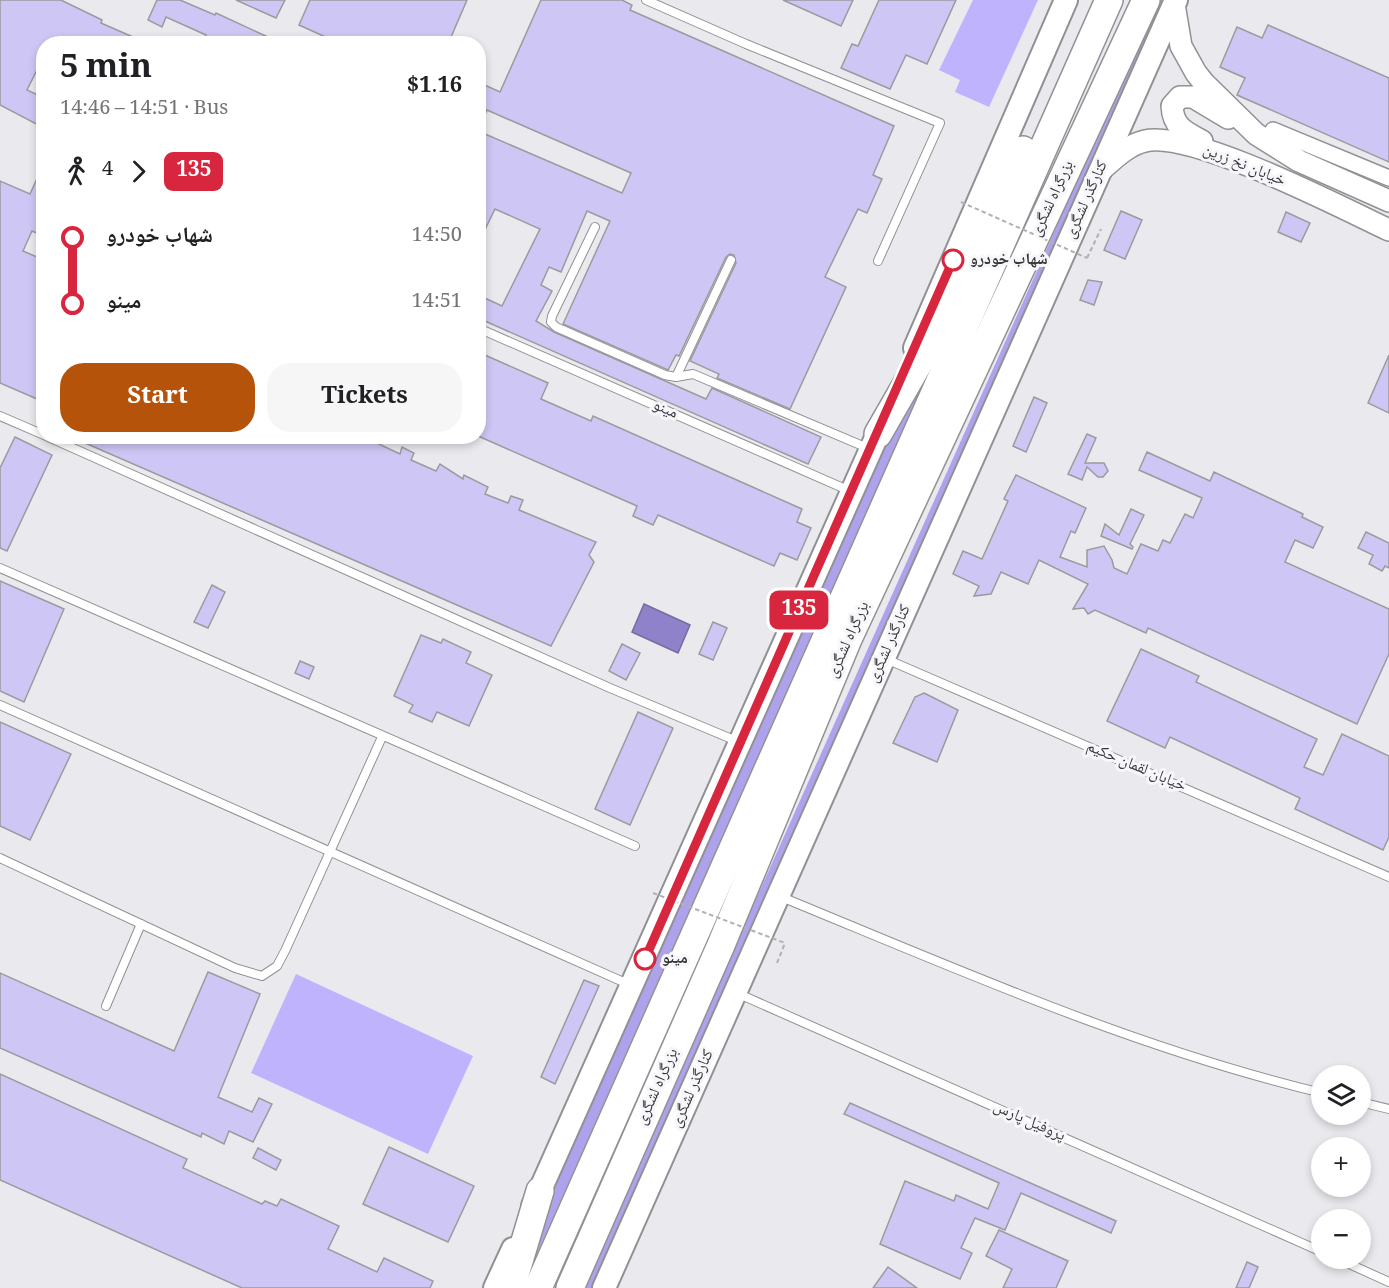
<!DOCTYPE html>
<meta charset="utf-8">
<style>
body{margin:0;font-family:Georgia,"Noto Naskh Arabic",serif;background:#f6f6f6;color:#202124;height:100vh;display:flex;flex-direction:column;font-size:22px;white-space:nowrap}
*{box-sizing:border-box;margin:0}
p{font-size:20px;color:#757577}
.icon{flex:none;width:33px;height:33px;fill:none;stroke:currentColor;stroke-width:2;stroke-linecap:round;stroke-linejoin:round}
.map{position:relative;flex:1;overflow:hidden}
.sheet{position:absolute;left:36px;top:36px;width:450px;height:408px;display:flex;flex-direction:column;background:#fff;border-radius:24px;box-shadow:0 3px 9px #0003}
.sheet>*{flex:none}
.badge{padding:0 12px;border-radius:9px;font-size:21px;line-height:39px}
.fabs{position:absolute;left:1311px;top:1065px;display:grid;gap:12px}
.fabs a{display:grid;place-items:center;width:60px;height:60px;border-radius:50%;background:#fff;box-shadow:0 3px 9px #0003;font-size:30px}
.map>.badge{position:absolute;translate:-50% -50%;box-shadow:0 0 0 3px #fff}
.legs{display:flex;align-items:center;gap:9px;height:66px;padding:0 24px;font-size:20px}
.legs p{margin-inline-start:auto}
.head{display:flex;align-items:center;justify-content:space-between;height:102px;padding:0 24px}
h1{font-size:33px;font-weight:800;line-height:45px}
.action{display:flex;gap:12px;margin-top:auto;padding:12px 24px}
.action a{flex:1;height:69px;border-radius:24px;background:#b45309;color:#fff;font-size:24px;font-weight:800;line-height:69px;text-align:center}
.action a+a{background:#f6f6f6;color:#202124}
ul{padding:0 24px;list-style:none}
li{display:flex;align-items:center;gap:21px;height:66px;font-size:22px}
li i{display:grid;place-items:center;width:9px;height:100%;margin:0 8px;background:currentColor}
li i::after{content:'';width:15px;height:15px;margin:-8px;border:4px solid;border-radius:50%;background:#fff}
li p{margin-inline-start:auto}
li:first-child i{background:linear-gradient(#0000 50%,currentColor 0)}
li:last-child i{background:linear-gradient(currentColor 50%,#0000 0)}
.map>svg:first-child{display:block}
</style>
<div class="map">
<svg width="1389" height="1288" viewBox="0 0 1389 1288">
<rect width="100%" height="100%" fill="#eae9ee"/>
<g fill="#c0b3fe">
<path d="M973 0H1038L989 107 955 92 960 80 939 70Z"/>
<path d="M296 974 473 1056 428 1154 251 1073Z"/>
</g>
<g fill="#afa2ec">
<path d="M1158 0H1172L599 1288H582Z"/>
<path d="M926 377 525 1281 552 1187 897 415Z"/>
</g>
<path fill="#9082ca" stroke="#766c9e" stroke-width="1.5" d="M644 604 690 625 678 653 632 632Z"/>
<g fill="#cec7f5" stroke="#9b9a9e" stroke-width="1.5">
<path d="M0 0H61L102 20 101 23 149 44H78L67 38 64 44 52 40 50 44H44V56L27 90 44 98V128L0 105Z"/>
<path d="M157 0H180L215 15 216 13 283 44H202L206 35 166 17 162 27 148 20Z"/>
<path d="M236 0H285L276 18Z"/>
<path d="M310 0H467L448 44H341L299 25Z"/>
<path d="M541 0H622L632 5 630 10 894 126 873 175 882 179 867 213 858 209 825 277 846 287 790 409 717 378 719 374 690 361 736 263 734 255 730 254 726 257 679 356 676 355 668 370 563 324 610 221 587 211 561 272 549 267 541 285 552 291 536 321 554 332 706 399 712 388 821 437 808 464 478 318V295L502 306 540 229 495 209 478 244V131L622 193 631 173 487 110 478 129V82L500 92Z"/>
<path d="M783 0H853L841 26Z"/>
<path d="M879 0H956L927 64 906 55 890 89 841 68 852 44 858 46Z"/>
<path d="M1268 25 1389 78V162L1237 95 1245 78 1220 67 1237 27 1262 38Z"/>
<path d="M44 163V236L32 231 23 251 44 260V402L0 383V181L30 194Z"/>
<path d="M1121 211 1142 220 1125 259 1104 250Z"/>
<path d="M1286 212 1310 223 1301 242 1278 232Z"/>
<path d="M1088 280 1102 282 1094 305 1080 300Z"/>
<path d="M478 352 548 383 541 399 591 421 593 416 802 509 797 522 811 528 797 560 780 553 774 566 658 515 653 525 633 516 637 506 478 436Z"/>
<path d="M1389 355V413L1368 403Z"/>
<path d="M1034 397 1047 403 1026 452 1013 446Z"/>
<path d="M1087 434 1096 438 1085 463H1104L1108 471 1103 477H1098L1087 467 1082 480 1068 474Z"/>
<path d="M69 436H362L400 454 402 447 414 453 411 460 436 471 440 464 463 479 464 475 488 487 485 494 508 503 511 496 523 500 519 510 596 542 589 555 594 562 551 646Z"/>
<path d="M15 437 52 455 7 551 0 548V468Z"/>
<path d="M1147 452 1210 481 1214 472 1303 514 1302 517 1323 527 1313 548 1295 540 1285 562 1389 609V654L1357 724 1148 628 1146 633 1095 610 1088 614 1084 608 1073 609 1088 584 1039 560 1028 584 1001 572 991 594 974 596 979 586 953 574 963 551 982 559 1008 501 1004 499 1016 475 1086 508 1075 533 1071 531 1060 557 1087 567V550L1104 546 1112 560 1114 568 1127 574 1141 544 1158 551 1163 540 1170 543 1185 514 1193 518 1202 498 1139 470Z"/>
<path d="M1131 509 1144 515 1130 544 1133 547 1132 549 1101 536 1105 524 1119 535Z"/>
<path d="M1366 532 1389 543V568L1385 566 1382 571 1369 564 1373 555 1358 548Z"/>
<path d="M0 581 64 609 24 702 0 691Z"/>
<path d="M212 585 225 592 208 628 194 622Z"/>
<path d="M713 622 727 628 713 660 699 654Z"/>
<path d="M421 635 441 643 443 639 471 652 466 663 492 675 469 726 437 712 432 722 409 712 413 705 394 696Z"/>
<path d="M622 644 640 653 626 680 609 671Z"/>
<path d="M1141 649 1199 676 1196 682 1317 739 1304 767 1323 775 1342 734 1389 756V837L1383 850 1295 809 1300 798 1170 737 1165 748 1107 721Z"/>
<path d="M300 661 314 667 309 679 295 673Z"/>
<path d="M924 693 958 710 937 762 893 743 915 697Z"/>
<path d="M638 712 673 728 630 825 595 809Z"/>
<path d="M0 722 71 754 30 840 0 826Z"/>
<path d="M208 972 260 994 218 1097 252 1112 259 1098 272 1104 253 1142 229 1131 224 1144 202 1133 201 1137 0 1048V973L174 1051Z"/>
<path d="M584 980 599 986 555 1084 541 1077Z"/>
<path d="M0 1074 187 1159 183 1168 262 1204 265 1201 277 1206 281 1199 339 1226 328 1249 377 1272 384 1258 433 1281 430 1288H242L0 1180Z"/>
<path d="M850 1103 1116 1221 1111 1233 1021 1193 1005 1230 975 1218 961 1248 972 1253 960 1279 880 1244 905 1181 954 1201 956 1195 988 1209 999 1183 844 1114Z"/>
<path d="M389 1147 474 1186 448 1242 363 1204Z"/>
<path d="M258 1148 281 1160 276 1170 253 1158Z"/>
<path d="M999 1230 1068 1261 1056 1288H1003L1012 1269 986 1256Z"/>
<path d="M1247 1262 1258 1267 1249 1288H1236Z"/>
<path d="M888 1267 917 1288H873Z"/>
</g>
<g fill="none" stroke-linecap="round" stroke-linejoin="round">
<g stroke="#919195" stroke-width="10">
<g id="lane">
<path d="M646 0 746 44 940 123 878 261"/>
<path d="M595 227 552 316 551 322 556 327 665 375 676 377"/>
<path d="M731 260 676 377 693 374 870 449"/>
<path d="M478 328 850 491"/>
<path d="M0 416 44 435"/>
<path d="M46 436 610 688 739 742"/>
<path d="M0 568 635 846"/>
<path d="M886 659 1389 877"/>
<path d="M0 705 628 984"/>
<path d="M0 858 235 968 262 976 277 966 285 951 382 737"/>
<path d="M779 896C957 969 1134 1048 1322 1093"/>
<path d="M739 994 1322 1252"/>
<path d="M106 1006 141 924"/>
<path d="M1360 1102 1389 1109"/>
<path d="M1336 1258 1389 1282"/>
</g>
</g>
<g stroke="#919195" stroke-width="18">
<path id="street" d="M1268 142 1273 130 1389 178"/>
</g>
<g stroke="#919195" stroke-width="24">
<g id="secondary">
<path d="M1174 4 1181 46 1196 73 1204 83 1256 134 1299 161 1389 201"/>
<path d="M1202 141C1185 132 1173 127 1172 106L1180 97H1193L1228 118"/>
<path d="M1100 171C1113 160 1127 145 1145 141 1192 130 1340 207 1389 230"/>
</g>
</g>
<g stroke="#919195" stroke-width="26">
<g id="primary">
<path d="M915 348 1066 0"/>
<path d="M533 1206 884 420"/>
<path d="M495 1288 513 1249"/>
<path d="M604 1288 1176 0"/>
</g>
</g>
<g stroke="#919195" stroke-width="30">
<g id="highway">
<path d="M878 434 940 326 1023 150"/>
<path d="M511 1288 540 1191"/>
<path d="M538 1288 1109 0"/>
<path d="M570 1288 721 945 848 639 1146 0"/>
</g>
</g>
<g stroke="#b1b0b4" stroke-width="2" stroke-dasharray="4.5 3" stroke-linecap="butt">
<path d="M1087 258 1101 229"/>
<path d="M777 963 785 943"/>
</g>
<use href="#lane" stroke="#fff" stroke-width="8"/>
<use href="#street" stroke="#fff" stroke-width="15"/>
<use href="#secondary" stroke="#fff" stroke-width="21"/>
<use href="#primary" stroke="#fff" stroke-width="22"/>
<use href="#highway" stroke="#fff" stroke-width="27"/>
<g stroke="#b1b0b4" stroke-width="2" stroke-dasharray="4.5 3" stroke-linecap="butt">
<path d="M961 202 1087 258"/>
<path d="M653 893 785 943"/>
</g>
</g>
<g fill="none" stroke-linecap="round" stroke-linejoin="round">
<g stroke="#fff" stroke-width="14">
<path id="line-1" d="M645 959 953 260"/>
</g>
<use href="#line-1" stroke="#d7263d" stroke-width="9"/>
</g>
<g fill="#fff" stroke="#d7263d" stroke-width="3">
<circle cx="953" cy="260" r="10"/>
<circle cx="645" cy="959" r="10"/>
</g>
<g text-anchor="middle" dominant-baseline="central" stroke-width="6" stroke-linejoin="round" paint-order="stroke">
<g font-size="16" fill="#383839" stroke="#f7f7fb">
<text transform="translate(1244 166) rotate(22)">خیابان نخ زرین</text>
<text transform="translate(1053 199) rotate(-65)">بزرگراه لشگری</text>
<text transform="translate(1087 200) rotate(-66)">کنارگذر لشگری</text>
<text transform="translate(665 410) rotate(24)">مینو</text>
<text transform="translate(849 640) rotate(-66)">بزرگراه لشگری</text>
<text transform="translate(890 644) rotate(-66)">کنارگذر لشگری</text>
<text transform="translate(1136 767) rotate(23)">خیابان لقمان حکیم</text>
<text transform="translate(658 1087) rotate(-66)">بزرگراه لشگری</text>
<text transform="translate(693 1089) rotate(-66)">کنارگذر لشگری</text>
<text transform="translate(1029 1122) rotate(24)">پروفیل پارس</text>
</g>
<g font-size="16" font-weight="bold" fill="#383839" stroke="#f7f7fb" text-anchor="start">
<text x="970" y="260">شهاب خودرو</text>
<text x="662" y="959">مینو</text>
</g>
</g>
</svg>
<div class="fabs">
<a><svg class="icon" aria-label="layers" viewBox="0 0 24 24"><path d="M12 4l9 5-9 5-9-5zM3 14l9 5 9-5"/></svg></a>
<a>+</a>
<a>−</a>
</div>
<b class="badge" style="left:799px;top:610px;background:#d7263d;color:#fff">135</b>
<section class="sheet">
<div class="head"><div><h1>5 min</h1><p>14:46 – 14:51 · Bus</p></div><b>$1.16</b></div>
<div class="legs"><svg class="icon" aria-label="walk" viewBox="0 0 24 24"><circle cx="13" cy="4" r="2"/><path d="M13 8l-2 6 4 7M11 14l-3 7M7 12l3-4h3l4 4"/></svg>4<svg class="icon" aria-label="forward" viewBox="0 0 24 24"><path d="M9 5l7 7-7 7"/></svg><b class="badge" style="background:#d7263d;color:#fff">135</b></div>
<ul>
<li><i style="color:#d7263d"></i><b>شهاب خودرو</b><p>14:50</p></li>
<li><i style="color:#d7263d"></i><b>مینو</b><p>14:51</p></li>
</ul>
<div class="action"><a>Start</a><a>Tickets</a></div>
</section>
</div>
